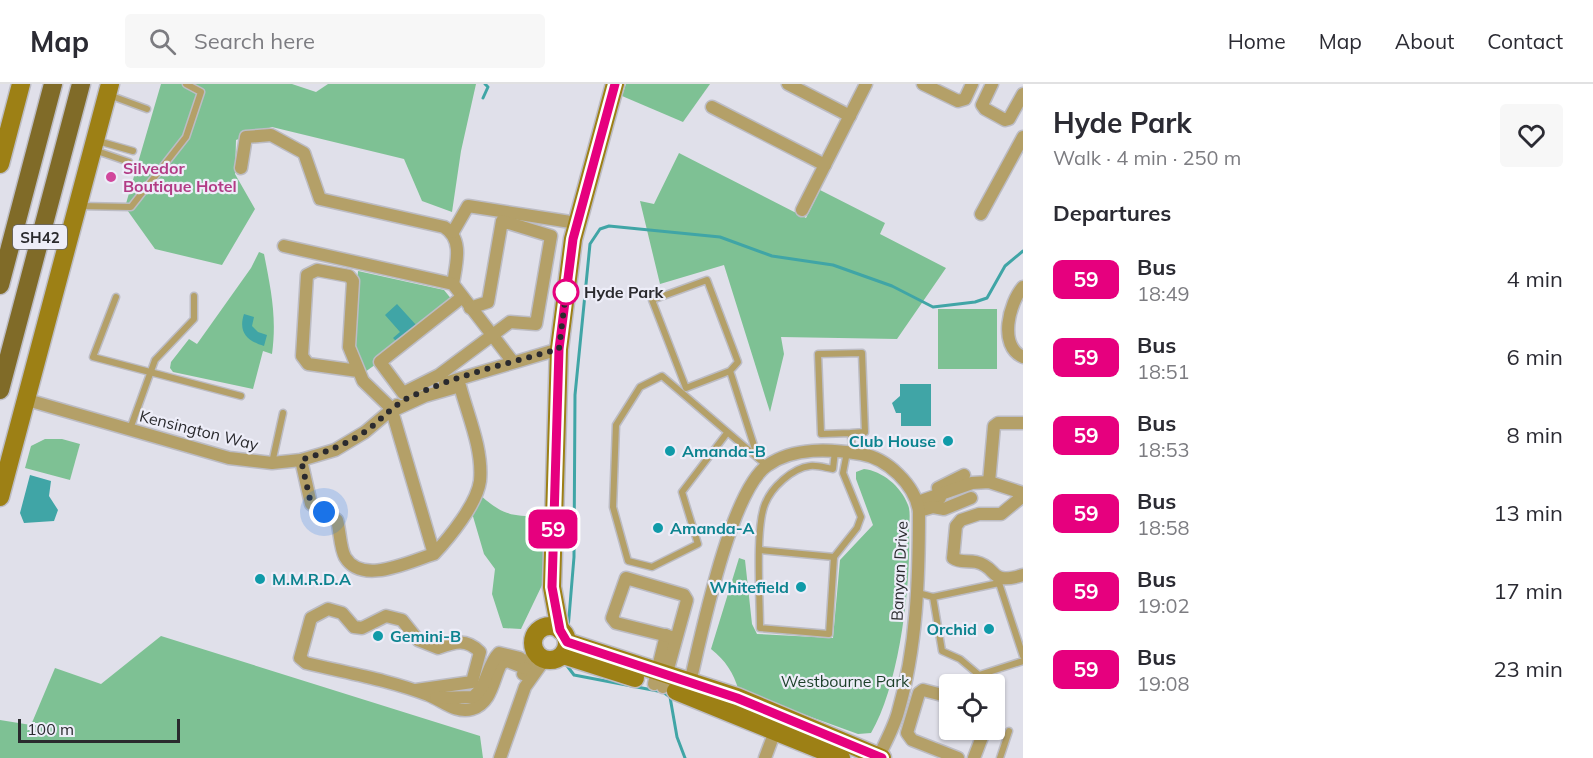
<!DOCTYPE html>
<meta charset="utf-8">
<style>
body{margin:0;font-family:Mulish,sans-serif;background:#f7f7f7;color:#2b2b33;height:100vh;display:flex;flex-direction:column;font-size:22px;white-space:nowrap}
*{box-sizing:border-box;margin:0}
p{font-size:20px;color:#7c7c81}
.icon{flex:none;width:33px;height:33px;fill:none;stroke:currentColor;stroke-width:2;stroke-linecap:round;stroke-linejoin:round}
.map{position:relative;flex:1;overflow:hidden}
.sheet{display:flex;flex-direction:column;background:#fff;width:570px}
.sheet>*{flex:none}
.badge{padding:0 12px;border-radius:9px;font-size:21px;line-height:39px}
.fabs{position:absolute;left:939px;top:590px;display:grid;gap:12px}
.fabs a{display:grid;place-items:center;width:66px;height:66px;border-radius:6px;background:#fff;box-shadow:0 2px 4px #0004;font-size:30px}
.scale{position:absolute;left:18px;bottom:15px;width:162px;box-sizing:border-box;padding-left:6px;border:3px solid #2a2a2e;border-top:0;font-size:16px;line-height:21px;white-space:nowrap;color:#2a2a2e;-webkit-text-stroke:4px #ededf8;paint-order:stroke}
.you{position:absolute;width:30px;height:30px;margin:-15px;border:4px solid #fff;border-radius:50%;background:#1a73e8;box-shadow:0 0 0 9px #1a73e833}
.map>.badge{position:absolute;translate:-50% -50%;box-shadow:0 0 0 3px #fff}
h2{padding:0 30px;font-size:22px;line-height:54px}
.round{display:grid;place-items:center;flex:none;width:63px;height:63px;border-radius:6px;background:#f7f7f7}
.head{display:flex;align-items:center;justify-content:space-between;height:102px;padding:0 30px}
h1{font-size:28px;font-weight:700;line-height:45px}
ul{padding:0;list-style:none}
li{display:flex;align-items:center;gap:18px;height:78px;padding:0 30px}
li div{flex:1}
li b{display:block;font-size:22px}
li em{font-style:normal}
li .badge{min-width:66px;font-weight:700;text-align:center}
header{display:flex;align-items:center;gap:36px;box-sizing:border-box;height:84px;padding:0 30px;background:#fff;border-bottom:2px solid #e1e1e2}
header strong{font-size:28px}
nav{display:flex;gap:33px;margin-inline-start:auto;font-size:21px}
.search{width:420px;height:54px;background:#f7f7f7;display:flex;align-items:center;gap:15px;box-sizing:border-box;padding:0 21px;border-radius:6px;color:#7c7c81;font-size:22px}
main{display:flex;flex:1;min-height:0}
.map>svg:first-child{display:block}
</style>
<header>
<strong>Map</strong>
<div class="search"><svg class="icon" aria-label="search" viewBox="0 0 24 24"><circle cx="10" cy="10" r="6"/><path d="M15 15l6 6"/></svg>Search here</div>
<nav><a>Home</a><a>Map</a><a>About</a><a>Contact</a></nav>
</header>
<main>
<div class="map">
<svg width="1023" height="674" viewBox="0 0 1023 674">
<rect width="100%" height="100%" fill="#e0e0ea"/>
<g fill="#7ec194">
<path d="M161 0H292L316 8 328 0H476L461 67 452 128 422 117 404 75 272 43 236 56 235 90 255 125 222 181 155 165 125 123Z"/>
<path d="M626 0H710L683 38 622 12Z"/>
<path d="M679 69 806 134 820 106 885 139 880 150 946 184 897 255 781 253 784 270 770 328 724 181 660 200 640 117 654 120Z"/>
<path d="M259 168 264 170C271 206 277 233 272 270L263 267 253 305 173 288 170 284 171 278 189 255 197 260 251 184Z"/>
<path d="M358 187 444 206 457 222 365 288 353 262Z"/>
<rect x="938" y="225" width="59" height="60"/>
<path d="M45 355H62L80 360 70 396 25 384 31 362Z"/>
<path d="M864 385C882 387 901 402 908 421 911 428 909 440 909 448 911 502 899 602 871 649L858 650 739 607C733 588 726 577 711 565L739 474 745 476 752 540 757 550 833 554 840 476 873 441 856 395V388Z"/>
<path d="M480 411C505 433 513 432 546 432L544 497 521 545 503 544 492 510 495 485 484 470 472 429Z"/>
<path d="M161 552 480 652 483 674H0V636L31 641 55 584 101 600Z"/>
</g>
<g fill="#40a5a6">
<path d="M397 220 417 242 398 259 393 254 400 248 385 231Z"/>
<path d="M244 230 254 233 252 242 258 248 267 251 264 262C247 257 238 248 244 230Z"/>
<path d="M900 300H931V342H901V329H896L892 319 900 312Z"/>
<path d="M30 391 51 397 49 412 58 426 54 437 24 439 20 429Z"/>
</g>
<g fill="none" stroke-linecap="round" stroke-linejoin="round">
<g stroke="#40a5a6" stroke-width="3">
<path d="M483 14 488 3 485 0"/>
<path d="M568 545 574 473 575 311 590 160 600 145 609 142 720 153 772 172 833 181 892 202 933 223 975 218 987 214 1005 182 1023 167"/>
<path d="M565 579 574 591 663 608 670 613 677 653 685 674"/>
</g>
<g stroke="#bcbcc4" stroke-width="9">
<g id="lane">
<path d="M109 11 147 25"/>
<path d="M98 57 133 67"/>
<path d="M94 66 129 78"/>
<path d="M80 122 131 123 186 53 201 8 186 0"/>
<path d="M116 213 93 273 241 312"/>
<path d="M730 287 738 278 707 196 652 216 686 304 730 287 758 374"/>
<path d="M130 345 155 276 194 235V212"/>
<path d="M727 349 682 408 698 460 652 483 628 477 613 423 616 341 640 303 662 292 766 381"/>
<path d="M851 349 821 350 818 270 862 269 865 348 851 349 852 368"/>
<path d="M835 367 833 385C826 384 817 381 810 382 792 384 771 404 765 420 755 444 760 515 760 544L829 550 834 473 857 444 861 433 843 389 847 368"/>
<path d="M272 379 283 329"/>
<path d="M760 466 834 473"/>
<path d="M918 509 933 513 999 499 1023 572"/>
<path d="M933 513 942 567 960 575 979 591 1023 577"/>
<path d="M1000 674 1009 647"/>
</g>
</g>
<g stroke="#bcbcc4" stroke-width="15">
<g id="street">
<path d="M788 0 850 32"/>
<path d="M923 0 958 17 965 15 972 0"/>
<path d="M992 0 982 21 985 25 1005 36 1009 35 1023 10"/>
<path d="M712 23 825 81"/>
<path d="M241 84 246 53 271 51 304 69 320 115 444 143C464 155 456 180 453 200"/>
<path d="M802 126 866 0"/>
<path d="M981 130 1023 53"/>
<path d="M453 148 468 122 577 139"/>
<path d="M284 162 453 200 513 278"/>
<path d="M1023 203C1009 219 998 262 1023 273"/>
<path d="M461 214 380 278 403 309 439 291 510 238 536 240 551 152 502 137 488 218 470 224"/>
<path d="M358 287 308 280 302 272 307 191 317 186 349 192 353 197 349 263 363 297 391 324"/>
<path d="M445 299 559 265"/>
<path d="M24 315 229 374 272 379 301 376 335 366 365 348 397 321"/>
<path d="M301 376 311 420 337 436C340 447 340 464 345 473 362 502 410 477 434 470L392 327 425 312 460 302C468 332 483 365 480 397 477 420 449 454 434 470"/>
<path d="M989 398 994 342 998 339H1023"/>
<path d="M1023 412 1001 430H979L961 436 956 442 953 474C960 479 967 476 976 478 999 483 988 502 1023 491"/>
<path d="M940 414 938 404 964 391"/>
<path d="M918 418 972 399 989 398 1023 409"/>
<path d="M919 427 933 423 944 425 971 414"/>
<path d="M523 590 534 566"/>
<path d="M654 600 666 551"/>
<path d="M663 603 687 516 684 511 626 494 612 534 616 539 676 554"/>
<path d="M689 603C700 557 730 406 768 381 794 363 830 365 861 370 887 374 915 401 919 427 919 494 917 563 898 628 894 643 885 659 878 674"/>
<path d="M416 606 472 598 480 568C466 554 455 558 438 564L418 556 402 536 386 532 362 544 354 543 342 529 328 525 311 534 300 574 306 579C347 589 389 596 428 611 442 616 456 630 472 625 492 619 493 595 501 580L507 577 525 584"/>
<path d="M950 613 923 606 919 609 907 649 912 656 958 674"/>
<path d="M436 614 473 613C488 602 486 582 499 569L520 574"/>
<path d="M500 674 525 603 545 575"/>
<path d="M765 674 777 642"/>
<path d="M974 674 985 645"/>
</g>
</g>
<g stroke="#bcbcc4" stroke-width="21">
<g id="secondary">
<path d="M0 80 21 0"/>
<path d="M0 413 110 0"/>
<circle cx="550" cy="559" r="17"/>
<path d="M560 546 552 503 559 265 573 155 615 0"/>
<path d="M567 558 737 613 882 674"/>
<path d="M563 571 635 594"/>
<path d="M676 607 841 674"/>
</g>
</g>
<g stroke="#bcbcc4" stroke-width="21">
<g id="primary">
<path d="M0 201 53 0"/>
<path d="M0 306 81 0"/>
</g>
</g>
<use href="#lane" stroke="#b4a068" stroke-width="6"/>
<use href="#street" stroke="#b4a068" stroke-width="12"/>
<use href="#secondary" stroke="#9d8015" stroke-width="18"/>
<use href="#primary" stroke="#806b28" stroke-width="18"/>
</g>
<g fill="none" stroke-linecap="round" stroke-linejoin="round">
<g stroke="#fff" stroke-width="14">
<path id="line" d="M615 0 573 155 559 265 552 503 560 546 567 558 737 614 882 674"/>
</g>
<use href="#line" stroke="#e6007e" stroke-width="9"/>
<path stroke="#2a2a2e" stroke-width="6" stroke-dasharray="0 10.8" d="M324 428 311 420 301 376C323 369 343 362 363 349 380 338 391 322 410 313 457 291 509 279 559 265L566 208"/>
</g>
<circle fill="#d1479c" stroke="#ededf8" stroke-width="2" cx="111" cy="93" r="6"/>
<circle fill="#fff" stroke="#e6007e" stroke-width="3" cx="566" cy="208" r="12"/>
<g fill="#0f9aa8" stroke="#ededf8" stroke-width="2">
<circle cx="948" cy="357" r="6"/>
<circle cx="670" cy="367" r="6"/>
<circle cx="658" cy="444" r="6"/>
<circle cx="260" cy="495" r="6"/>
<circle cx="801" cy="503" r="6"/>
<circle cx="989" cy="545" r="6"/>
<circle cx="378" cy="552" r="6"/>
</g>
<g text-anchor="middle" dominant-baseline="central" stroke-width="4.5" stroke-linejoin="round" paint-order="stroke">
<rect fill="#ededf8" stroke="#64646b" stroke-width="1.5" x="13" y="141" width="54" height="24" rx="4.5"/>
<g font-size="15" font-weight="bold" fill="#2a2a2e">
<text x="40" y="153">SH42</text>
</g>
<g font-size="16" font-weight="bold" fill="#b23c85" stroke="#ededf8" text-anchor="start">
<text x="123" y="84">Silvedor<tspan x="123" dy="18">Boutique Hotel</tspan></text>
</g>
<g font-size="16" font-weight="bold" fill="#2a2a2e" stroke="#ededf8" text-anchor="start">
<text x="584" y="208">Hyde Park</text>
</g>
<g font-size="16" fill="#2a2a2e" stroke="#ededf8">
<text transform="translate(199 346) rotate(14)">Kensington Way</text>
<text transform="translate(899 487) rotate(-87)">Banyan Drive</text>
</g>
<g font-size="16" font-weight="bold" fill="#0d838f" stroke="#ededf8" text-anchor="start">
<text x="936" y="357" text-anchor="end">Club House</text>
<text x="682" y="367">Amanda-B</text>
<text x="670" y="444">Amanda-A</text>
<text x="272" y="495">M.M.R.D.A</text>
<text x="789" y="503" text-anchor="end">Whitefield</text>
<text x="977" y="545" text-anchor="end">Orchid</text>
<text x="390" y="552">Gemini-B</text>
</g>
<g font-size="16" fill="#1b3f28" stroke="#ededf8">
<text x="845" y="597">Westbourne Park</text>
</g>
</g>
</svg>
<div class="fabs">
<a><svg class="icon" aria-label="locate" viewBox="0 0 24 24"><circle cx="12" cy="12" r="6"/><path d="M12 2v4M12 18v4M2 12h4M18 12h4"/></svg></a>
</div>
<div class="scale">100 m</div>
<div class="you" style="left:324px;top:428px"></div>
<b class="badge" style="left:553px;top:445px;background:#e6007e;color:#fff">59</b>
</div>
<section class="sheet">
<div class="head"><div><h1>Hyde Park</h1><p>Walk · 4 min · 250 m</p></div><a class="round"><svg class="icon" aria-label="heart" viewBox="0 0 24 24"><path d="M12 20l-8-8c-3-5 5-10 8-4 3-6 11-1 8 4z"/></svg></a></div>
<h2>Departures</h2>
<ul>
<li><span class="badge" style="background:#e6007e;color:#fff">59</span><div><b>Bus</b><p>18:49</p></div><em>4 min</em></li>
<li><span class="badge" style="background:#e6007e;color:#fff">59</span><div><b>Bus</b><p>18:51</p></div><em>6 min</em></li>
<li><span class="badge" style="background:#e6007e;color:#fff">59</span><div><b>Bus</b><p>18:53</p></div><em>8 min</em></li>
<li><span class="badge" style="background:#e6007e;color:#fff">59</span><div><b>Bus</b><p>18:58</p></div><em>13 min</em></li>
<li><span class="badge" style="background:#e6007e;color:#fff">59</span><div><b>Bus</b><p>19:02</p></div><em>17 min</em></li>
<li><span class="badge" style="background:#e6007e;color:#fff">59</span><div><b>Bus</b><p>19:08</p></div><em>23 min</em></li>
</ul>
</section>
</main>
